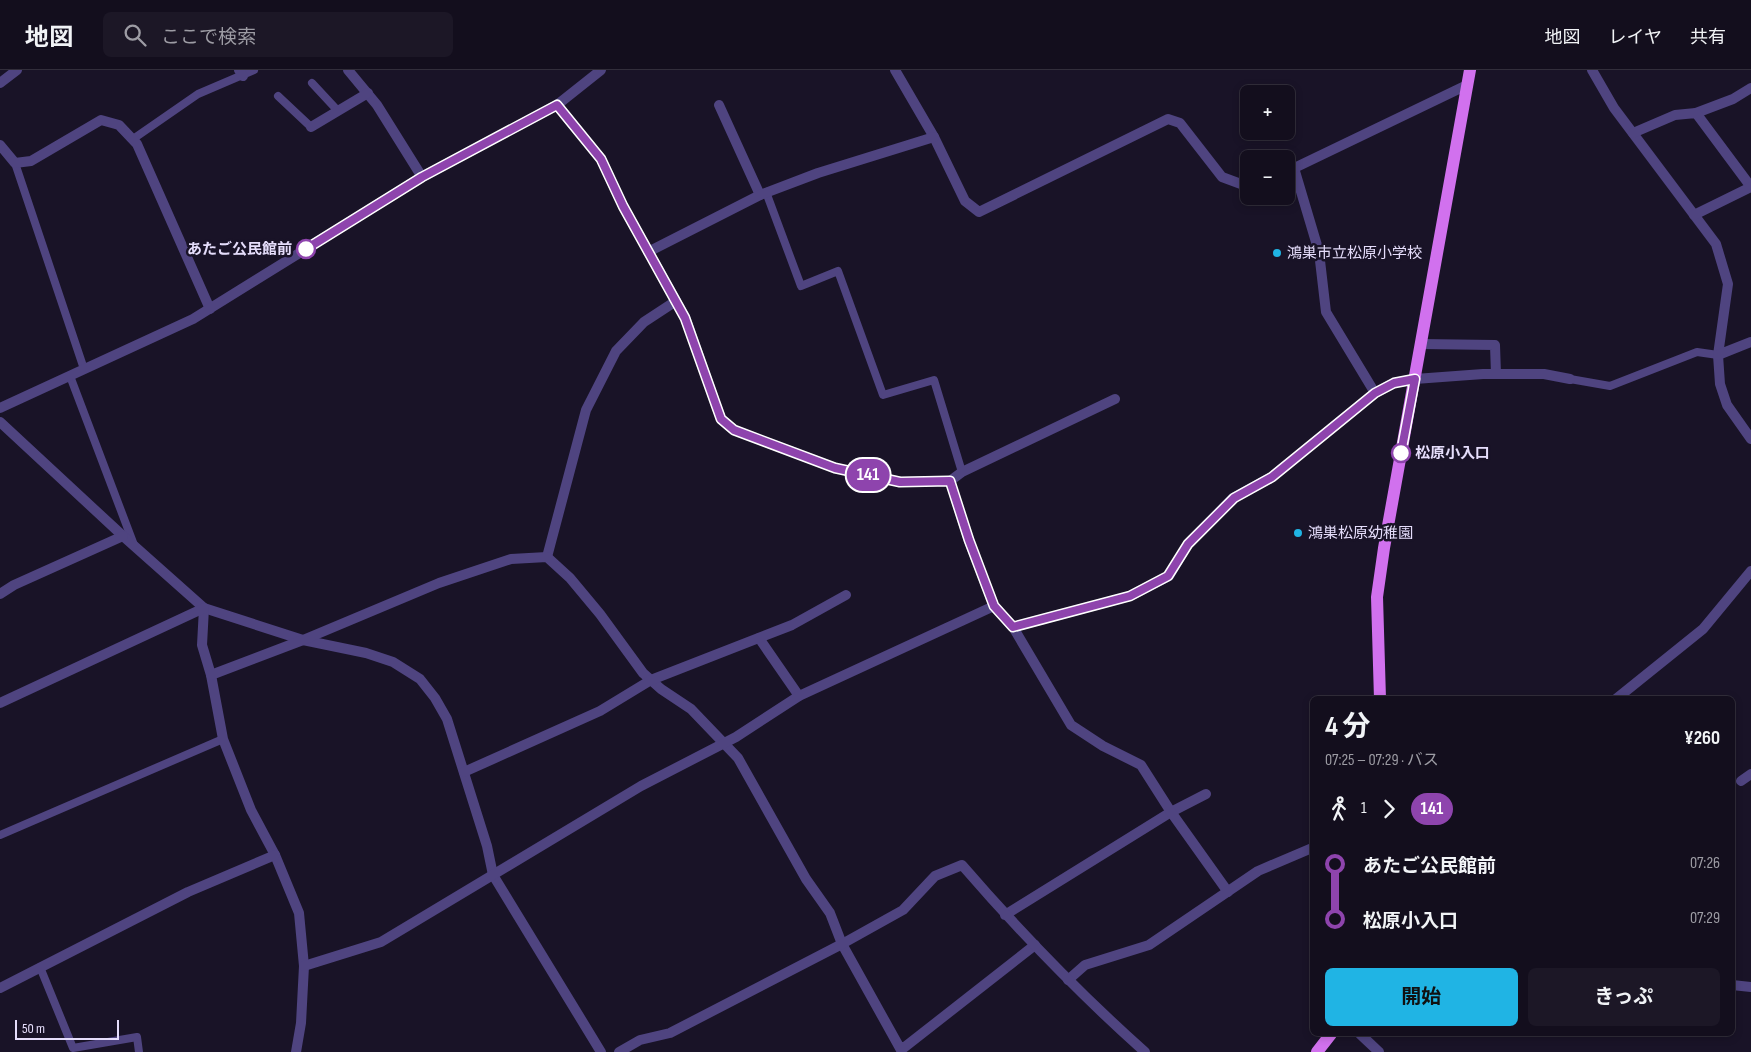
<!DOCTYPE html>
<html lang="ja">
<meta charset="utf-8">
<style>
body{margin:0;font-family:"Sofia Sans Condensed","Noto Sans JP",sans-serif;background:#1c1726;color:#f1f3f6;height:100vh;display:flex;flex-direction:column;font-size:19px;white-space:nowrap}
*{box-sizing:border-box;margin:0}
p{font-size:16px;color:#9d9ca4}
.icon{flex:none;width:28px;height:28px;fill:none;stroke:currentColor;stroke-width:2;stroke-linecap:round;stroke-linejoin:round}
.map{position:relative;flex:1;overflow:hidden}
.drawer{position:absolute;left:1310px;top:626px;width:425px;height:340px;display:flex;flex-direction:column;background:#130e1d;border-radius:8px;box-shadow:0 2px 8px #0003,0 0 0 1px #322e3b}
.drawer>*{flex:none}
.badge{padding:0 10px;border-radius:16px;font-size:18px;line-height:32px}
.tools{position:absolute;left:1240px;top:15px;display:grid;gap:10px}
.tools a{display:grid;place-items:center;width:55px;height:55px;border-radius:8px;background:#130e1d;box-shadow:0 2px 8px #0003,0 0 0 1px #322e3b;font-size:25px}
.scale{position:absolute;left:15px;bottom:12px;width:104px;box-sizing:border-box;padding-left:5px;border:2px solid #e5ddfb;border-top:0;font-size:14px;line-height:18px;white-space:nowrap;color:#e5ddfb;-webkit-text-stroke:4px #191327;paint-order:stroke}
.map>.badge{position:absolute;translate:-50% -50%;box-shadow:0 0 0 2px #fff}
.legs{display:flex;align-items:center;gap:8px;height:55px;padding:0 15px;font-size:16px}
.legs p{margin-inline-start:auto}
.summary{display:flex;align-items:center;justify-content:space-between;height:85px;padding:0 15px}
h1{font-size:28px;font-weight:700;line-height:38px}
.cta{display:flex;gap:10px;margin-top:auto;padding:10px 15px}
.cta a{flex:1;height:58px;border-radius:8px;background:#20b4e4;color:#111;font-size:20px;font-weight:700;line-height:58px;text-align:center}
.cta a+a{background:#1c1726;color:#f1f3f6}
ul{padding:0 15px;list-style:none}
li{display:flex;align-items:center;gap:18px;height:55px;font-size:19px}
li i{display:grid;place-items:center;width:8px;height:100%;margin:0 6px;background:currentColor}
li i::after{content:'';width:12px;height:12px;margin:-6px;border:4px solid;border-radius:50%;background:#130e1d}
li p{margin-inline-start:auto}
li:first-child i{background:linear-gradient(#0000 50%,currentColor 0)}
li:last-child i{background:linear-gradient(currentColor 50%,#0000 0)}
header{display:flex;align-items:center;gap:30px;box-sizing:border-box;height:70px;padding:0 25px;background:#130e1d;border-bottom:1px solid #322e3b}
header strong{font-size:24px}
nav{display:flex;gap:28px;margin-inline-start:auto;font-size:18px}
.search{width:350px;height:45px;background:#1c1726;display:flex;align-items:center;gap:12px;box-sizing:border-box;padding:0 18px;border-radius:8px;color:#9d9ca4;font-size:19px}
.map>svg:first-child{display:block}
</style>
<header>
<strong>地図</strong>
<div class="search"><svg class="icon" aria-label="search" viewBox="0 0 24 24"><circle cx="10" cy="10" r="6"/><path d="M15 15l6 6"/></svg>ここで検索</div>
<nav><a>地図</a><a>レイヤ</a><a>共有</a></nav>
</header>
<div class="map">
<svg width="1751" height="982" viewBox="0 0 1751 982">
<rect width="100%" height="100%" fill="#191327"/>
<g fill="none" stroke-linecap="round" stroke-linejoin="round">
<g stroke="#4f4480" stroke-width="8">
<path d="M312 13 338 41"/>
<path d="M278 26 311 57"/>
<path d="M133 69 198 24 254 0"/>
<path d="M15 93 84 299"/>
<path d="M766 122 801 216 838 201 883 325 934 310 962 402"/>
<path d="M70 306 134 475"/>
<path d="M1570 309 1610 316 1697 282 1718 285"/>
<path d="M0 765 223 669"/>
<path d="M40 897 73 978 137 967 139 982"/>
</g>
<g stroke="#4f4480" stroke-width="10">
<path d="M239 0 243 6"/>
<path d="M348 0 377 35 422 107"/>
<path d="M895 0 934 67 965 131 979 142 1168 49 1180 53 1222 107 1249 117"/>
<path d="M1592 0 1614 38 1716 174 1728 214 1718 285 1720 314 1727 335 1751 369"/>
<path d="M0 13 17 0"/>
<path d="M557 35 601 89 623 136 685 247 721 349 734 360 835 398 900 412 950 411"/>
<path d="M719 35 760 125"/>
<path d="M1696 43 1733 29 1751 18"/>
<path d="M311 57 368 23"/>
<path d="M1633 63 1675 45 1696 43 1751 117"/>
<path d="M0 75 15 93 31 91 101 50 119 55 137 74 210 239"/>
<path d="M1294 98 1319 182 1326 242 1375 323"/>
<path d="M1286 102 1467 15"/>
<path d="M1694 145 1751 117"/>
<path d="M648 182 760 125 818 103 934 67"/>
<path d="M1421 274 1495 275 1496 304"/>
<path d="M1718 285 1751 272"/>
<path d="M0 352 123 466 204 538 303 570 366 583 393 592 420 609 435 628 447 649 487 776 493 805 601 982"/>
<path d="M547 487 586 340 616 281 644 252 676 231"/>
<path d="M0 524 14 515 123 466"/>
<path d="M994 536 969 471 950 411 962 402 1115 329"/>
<path d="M204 538 202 575 211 605 223 669 251 740 275 785 299 843 304 896 301 953 296 982"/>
<path d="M1013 557 1130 526 1169 506 1188 474 1233 428 1272 407 1375 323 1394 313 1415 309 1483 304H1544L1570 309"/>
<path d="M759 568 799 626"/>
<path d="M211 605 303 570 439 513 511 489 547 487 570 508 600 544 643 603 661 619 691 639 738 688 806 809 830 843 842 874 901 980 1035 875"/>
<path d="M1616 629 1703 559 1751 501"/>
<path d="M0 633 204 538"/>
<path d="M464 702 600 641 651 610 792 555 846 525"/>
<path d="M1741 711 1751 704"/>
<path d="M1005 845 1171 742 1206 724"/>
<path d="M304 896 381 872 641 716 736 667 799 626 994 536 1013 557 1071 655 1103 676 1141 695 1171 742 1228 822"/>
<path d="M1068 910 1085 895 1149 875 1258 801 1312 778"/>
<path d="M1732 915 1751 917"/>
<path d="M0 918 188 822 275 785"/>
<path d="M1360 964 1379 982"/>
<path d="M619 982 640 970 670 963 842 874 903 840 935 806 962 795C1019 861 1080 924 1145 982"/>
</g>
<path stroke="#4f4480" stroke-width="10" d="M0 338 193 249 422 107 557 35 601 0"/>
<g stroke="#d171ee" stroke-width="12">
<path d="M1380 629 1377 527 1384 478 1470 0"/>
<path d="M1317 982 1331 964"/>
</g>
</g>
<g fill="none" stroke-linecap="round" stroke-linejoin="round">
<g stroke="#fff" stroke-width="11">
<path id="line-1" d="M306 179 422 107 557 35 601 89 623 136 685 248 721 349 734 360 835 398 900 412 950 411 969 470 994 536 1013 557 1130 526 1168 506 1188 474 1234 428 1272 407 1375 323 1394 313 1415 309 1401 383"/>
</g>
<use href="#line-1" stroke="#8e44ad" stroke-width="8"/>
</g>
<g fill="#fff" stroke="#8e44ad" stroke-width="2.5">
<circle cx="306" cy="179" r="9"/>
<circle cx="1401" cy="383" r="9"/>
</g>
<g fill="#20b4e4" stroke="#191327" stroke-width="2">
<circle cx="1277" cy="183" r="5"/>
<circle cx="1298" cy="463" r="5"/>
</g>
<g text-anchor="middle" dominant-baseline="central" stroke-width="5" stroke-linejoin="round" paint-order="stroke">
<g font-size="15" font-weight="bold" fill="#e5ddfb" stroke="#191327" text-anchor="end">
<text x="292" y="179">あたご公民館前</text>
<text x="1415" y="383" text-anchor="start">松原小入口</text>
</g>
<g font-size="15" fill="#e5ddfb" stroke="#191327" text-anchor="start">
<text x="1287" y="183">鴻巣市立松原小学校</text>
<text x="1308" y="463">鴻巣松原幼稚園</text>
</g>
</g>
</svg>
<div class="tools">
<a>+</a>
<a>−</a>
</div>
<div class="scale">50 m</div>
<b class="badge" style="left:868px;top:405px;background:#8e44ad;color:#fff">141</b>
<section class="drawer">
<div class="summary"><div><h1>4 分</h1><p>07:25 – 07:29 · バス</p></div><b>¥260</b></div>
<div class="legs"><svg class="icon" aria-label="walk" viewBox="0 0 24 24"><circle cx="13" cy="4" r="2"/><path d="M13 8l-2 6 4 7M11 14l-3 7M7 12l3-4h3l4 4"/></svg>1<svg class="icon" aria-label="forward" viewBox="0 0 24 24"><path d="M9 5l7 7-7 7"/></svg><b class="badge" style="background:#8e44ad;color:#fff">141</b></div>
<ul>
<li><i style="color:#8e44ad"></i><b>あたご公民館前</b><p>07:26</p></li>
<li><i style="color:#8e44ad"></i><b>松原小入口</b><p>07:29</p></li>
</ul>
<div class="cta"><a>開始</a><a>きっぷ</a></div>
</section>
</div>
